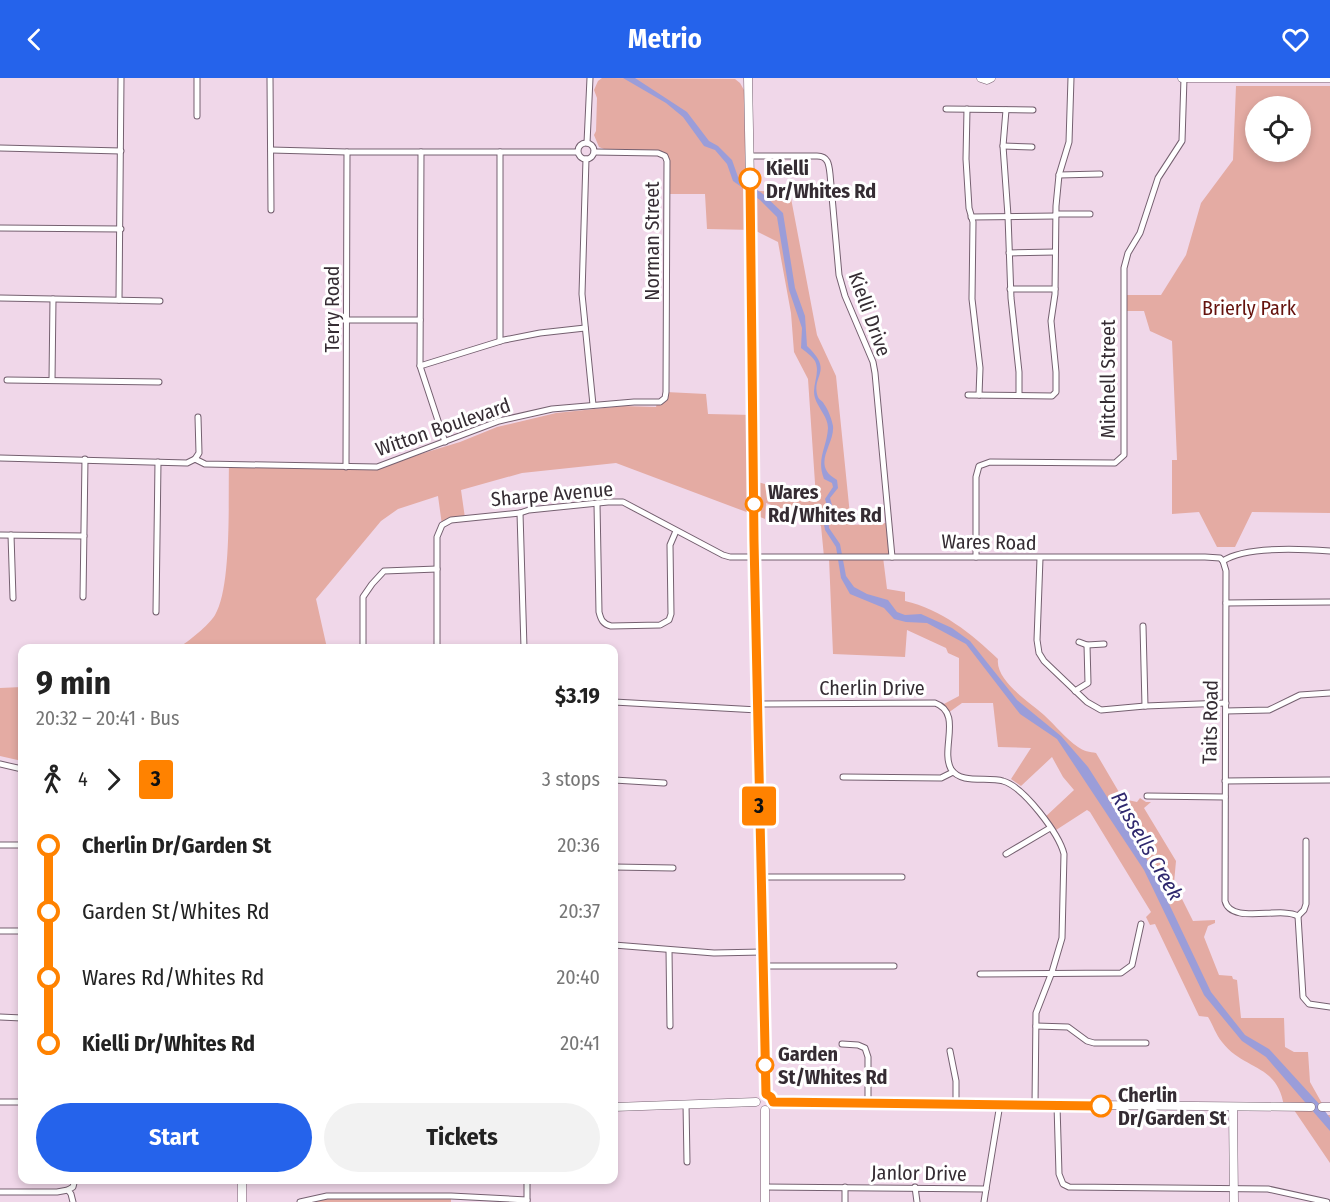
<!DOCTYPE html>
<meta charset="utf-8">
<style>
body{margin:0;font-family:"Fira Sans Condensed",sans-serif;background:#f2f2f2;color:#222;height:100vh;display:flex;flex-direction:column;font-size:22px;white-space:nowrap}
*{box-sizing:border-box;margin:0}
p{font-size:20px;color:#767676}
.icon{flex:none;width:33px;height:33px;fill:none;stroke:currentColor;stroke-width:2;stroke-linecap:round;stroke-linejoin:round}
.map{position:relative;flex:1;overflow:hidden}
.details{position:absolute;left:18px;top:566px;width:600px;height:540px;display:flex;flex-direction:column;background:#fff;border-radius:12px;box-shadow:0 3px 9px #0003}
.details>*{flex:none}
.badge{padding:0 12px;border-radius:4px;font-size:21px;line-height:39px}
.buttons{position:absolute;left:1245px;top:18px;display:grid;gap:12px}
.buttons a{display:grid;place-items:center;width:66px;height:66px;border-radius:50%;background:#fff;box-shadow:0 3px 9px #0003;font-size:30px}
.map>.badge{position:absolute;translate:-50% -50%;box-shadow:0 0 0 3px #fff}
.legs{display:flex;align-items:center;gap:9px;height:66px;padding:0 18px;font-size:20px}
.legs p{margin-inline-start:auto}
.head{display:flex;align-items:center;justify-content:space-between;height:102px;padding:0 18px}
h1{font-size:33px;font-weight:700;line-height:45px}
.action{display:flex;gap:12px;margin-top:auto;padding:12px 18px}
.action a{flex:1;height:69px;border-radius:36px;background:#2563eb;color:#fff;font-size:24px;font-weight:700;line-height:69px;text-align:center}
.action a+a{background:#f2f2f2;color:#222}
ul{padding:0 18px;list-style:none}
li{display:flex;align-items:center;gap:21px;height:66px;font-size:22px}
li i{display:grid;place-items:center;width:9px;height:100%;margin:0 8px;background:currentColor}
li i::after{content:'';width:15px;height:15px;margin:-8px;border:4px solid;border-radius:50%;background:#fff}
li p{margin-inline-start:auto}
li:first-child i{background:linear-gradient(#0000 50%,currentColor 0)}
li:last-child i{background:linear-gradient(currentColor 50%,#0000 0)}
header{display:flex;justify-content:space-between;align-items:center;height:78px;padding:0 18px;background:#2563eb;color:#fff;font-size:27px;font-weight:700}
.map>svg:first-child{display:block}
</style>
<header><svg class="icon" aria-label="back" viewBox="0 0 24 24"><path d="M15 5l-7 7 7 7"/></svg>Metrio<svg class="icon" aria-label="heart" viewBox="0 0 24 24"><path d="M12 20l-8-8c-3-5 5-10 8-4 3-6 11-1 8 4z"/></svg></header>
<div class="map">
<svg width="1330" height="1124" viewBox="0 0 1330 1124">
<rect width="100%" height="100%" fill="#f0d7e9"/>
<g fill="#e4aba3" fill-rule="evenodd">
<path d="M602 0 735 1 740 5 744 12 746 112 790 115 817 257 836 298 851 447 887 445 890 479H883L887 511 905 514V523C941 531 972 556 998 581 995 603 1031 625 1044 637 1055 647 1066 661 1078 669 1083 673 1090 674 1096 675L1123 721 1137 724 1140 720 1146 724H1151L1144 730 1176 783 1174 805 1193 843 1215 842V845L1208 848 1204 859 1219 897 1232 898 1233 901 1237 902 1241 940H1284L1285 969 1294 974H1308L1310 1004 1324 1029 1325 1037H1330V1085L1292 1029H1284C1278 985 1244 993 1222 964 1216 957 1213 947 1208 939L1199 938 1155 846 1150 847 1146 839 1151 834 1090 734 1087 732 1053 754 1043 741 1074 712 1063 699 1052 679 1021 708 1011 701 1031 670 998 669 993 625H962L948 635 942 627 959 618V580L948 575 946 570 907 552 905 579 833 576 829 480 824 479 821 448 817 444 766 425 765 441 616 385 522 395 461 412 465 440 442 447 438 418 398 431 381 443 316 521 327 570H178C188 564 209 547 215 537 232 509 228 421 229 386L381 388 460 364 497 349 556 335 623 328 656 329 657 325 662 323 666 314 706 316 708 336 753 337 754 403 816 420 808 301 794 274 791 235 778 164 754 152 707 151 705 116H667L665 78 636 72 604 71 599 69 594 57 596 53 597 20 594 12 598 3Z"/>
<path d="M1236 8H1330V435L1252 434 1235 469H1217L1199 434 1172 436V382H1177L1172 263 1150 253 1144 233H1123V217H1161L1186 177 1201 125 1233 82ZM1256 28H1300V74H1256Z"/>
<path d="M22 609V683L0 678V610Z"/>
<path d="M327 1118H451V1124H300Z"/>
</g>
<path fill="#9b9dd9" d="M623 0H635L687 34 709 63 718 68 732 82 738 99 763 116 783 135 795 210 805 238 807 268C835 294 810 297 818 319 819 322 823 323 824 326 828 331 832 342 833 348 835 367 810 387 837 402L838 410 830 420 832 427 828 440 829 450 840 466 846 498 854 509 867 516 888 522 897 534 905 537 921 536 952 550 970 563 1017 622 1061 658 1088 689 1151 788 1211 914 1245 957 1269 971 1322 1029 1330 1040V1053L1266 979 1242 963 1204 917 1144 792 1057 661 1020 636 966 566 927 545 906 544 894 541 884 530 850 516 841 500 836 469 825 452 823 441 827 428 825 421 833 409 832 405 824 401C816 381 827 369 828 350 828 339 818 330 815 320 811 308 821 295 815 283 812 278 806 274 801 270L802 250 789 212 777 139 760 122 733 103 727 86 715 72 704 68 683 39 666 25Z"/>
<g fill="none" stroke-linecap="round" stroke-linejoin="round">
<g stroke="#756070" stroke-width="7">
<g id="street">
<path d="M270 0 271 132"/>
<path d="M946 31 1033 32"/>
<path d="M967 31 966 81 969 130 973 144 972 221 980 290 979 317"/>
<path d="M1006 32 1003 68 1008 138 1011 220 1019 294V317"/>
<path d="M197 38V0"/>
<path d="M587 65 590 0"/>
<circle cx="586" cy="73" r="8"/>
<path d="M1003 68 1032 69"/>
<path d="M0 70 121 73"/>
<path d="M271 72 347 74H577"/>
<path d="M421 74 420 288 445 364"/>
<path d="M500 74V263"/>
<path d="M749 78H817C828 78 829 86 830 96L839 197 845 218 873 284 875 295 892 479"/>
<path d="M586 81 582 216 593 327"/>
<path d="M1059 97 1100 96"/>
<path d="M750 104V131"/>
<path d="M1056 136H1090"/>
<path d="M971 139 1056 138"/>
<path d="M0 150 121 151"/>
<path d="M1009 175 1055 174"/>
<path d="M1010 211H1055"/>
<path d="M0 220 160 223"/>
<path d="M119 222 121 0"/>
<path d="M347 242H420"/>
<path d="M420 288 504 262 540 255 585 250"/>
<path d="M7 302 159 304"/>
<path d="M52 302 53 221"/>
<path d="M968 317 1052 318 1056 314V294L1051 243 1055 216 1056 128 1059 97 1069 64 1071 0"/>
<path d="M0 380 187 385 195 381 205 386 377 389 499 343 552 331 634 324H660L665 320 666 314 667 83 665 78 658 75 594 74"/>
<path d="M195 381 199 375 198 339"/>
<path d="M346 389 347 74"/>
<path d="M597 426 599 534C601 542 603 546 611 548L660 547 669 542 671 536 670 467 676 453"/>
<path d="M520 435 524 570"/>
<path d="M0 457 84 458"/>
<path d="M11 457 13 520"/>
<path d="M976 479V399L979 388 990 384 1115 385 1124 377V190L1128 175 1140 155 1158 100 1182 63 1184 0"/>
<path d="M1040 480 1037 562 1039 575 1044 583 1087 624 1101 632 1145 628 1226 625"/>
<path d="M1223 483 1226 493 1225 823C1231 847 1280 828 1298 838"/>
<path d="M1223 483C1245 468 1303 471 1330 473"/>
<path d="M83 519 85 381"/>
<path d="M1226 525 1330 524"/>
<path d="M156 534 158 384"/>
<path d="M1143 548 1145 628"/>
<path d="M1079 564 1087 567 1104 566"/>
<path d="M363 570V519L372 506 384 493 437 491"/>
<path d="M437 570V459L442 447 451 442 520 435 529 432 608 424H623L723 477 730 479H1205L1220 480 1223 483"/>
<path d="M1075 613 1088 605 1087 567"/>
<path d="M614 624 758 632"/>
<path d="M758 626 935 625C963 635 940 671 951 691 961 707 988 698 1003 703 1024 709 1059 756 1064 776L1062 860 1052 894 1036 935 1035 1027"/>
<path d="M1226 633 1269 632 1300 617 1330 615"/>
<path d="M0 686 22 691"/>
<path d="M843 699 941 700 953 694"/>
<path d="M614 702 664 705"/>
<path d="M1225 703 1330 702"/>
<path d="M1147 718 1225 719"/>
<path d="M0 767H22"/>
<path d="M1006 776 1050 750"/>
<path d="M614 789 673 790"/>
<path d="M760 799H902"/>
<path d="M1298 838 1303 919 1309 926 1330 929"/>
<path d="M1298 838 1304 832 1306 826V763"/>
<path d="M0 853H22"/>
<path d="M614 867 714 875 762 874"/>
<path d="M669 872 670 948"/>
<path d="M762 888H894"/>
<path d="M980 896 1121 895 1132 887 1141 846"/>
<path d="M0 939 22 940"/>
<path d="M1036 948 1068 949 1087 963 1094 965H1146"/>
<path d="M842 966 858 967 865 970 868 979V1026"/>
<path d="M950 973 956 1003V1026"/>
<path d="M0 1024H22"/>
<path d="M686 1026 687 1084"/>
<path d="M1057 1027 1059 1096 1063 1106 1069 1109 1268 1111 1327 1124"/>
<path d="M765 1109 986 1111 1000 1026"/>
<path d="M845 1109V1124"/>
<path d="M915 1109 917 1124"/>
<path d="M0 1114H57L68 1112"/>
<path d="M527 1123V1101"/>
<path d="M73 1124 71 1116 68 1112 73 1109 75 1101"/>
<path d="M300 1124 327 1118H451L527 1122"/>
<path d="M984 1124 986 1111"/>
</g>
</g>
<g stroke="#756070" stroke-width="9">
<g id="secondary">
<path d="M748 0 750 104"/>
<path d="M981 0 987 2 991 0"/>
<path d="M1182 0H1330"/>
<path d="M750 131 754 479 766 1016"/>
<path d="M773 1024 1311 1029"/>
<path d="M614 1029 756 1024"/>
<path d="M1233 1029 1234 1124"/>
<path d="M1322 1029H1330"/>
<path d="M242 1101V1124"/>
<path d="M765 1124V1032"/>
</g>
</g>
<use href="#street" stroke="#fff" stroke-width="5"/>
<use href="#secondary" stroke="#fff" stroke-width="8"/>
</g>
<g fill="none" stroke-linecap="round" stroke-linejoin="round">
<g stroke="#fff" stroke-width="14">
<path id="line-1" d="M750 101 754 463 766 1016 771 1019 773 1024 1101 1028"/>
</g>
<use href="#line-1" stroke="#ff8200" stroke-width="9"/>
</g>
<g fill="#fff" stroke="#ff8200" stroke-width="3">
<circle cx="750" cy="101" r="10"/>
<circle cx="754" cy="426" r="8"/>
<circle cx="765" cy="987" r="8"/>
<circle cx="1101" cy="1028" r="10"/>
</g>
<g text-anchor="middle" dominant-baseline="central" stroke-width="6" stroke-linejoin="round" paint-order="stroke">
<g font-size="20" font-weight="bold" fill="#352c33" stroke="#fff" text-anchor="start">
<text x="766" y="90">Kielli<tspan x="766" dy="23">Dr/Whites Rd</tspan></text>
<text x="768" y="414">Wares<tspan x="768" dy="23">Rd/Whites Rd</tspan></text>
<text x="778" y="976">Garden<tspan x="778" dy="23">St/Whites Rd</tspan></text>
<text x="1118" y="1017">Cherlin<tspan x="1118" dy="23">Dr/Garden St</tspan></text>
</g>
<g font-size="20" fill="#352c33" stroke="#fff">
<text transform="translate(652 163) rotate(-90)">Norman Street</text>
<text transform="translate(332 231) rotate(-90)">Terry Road</text>
<text transform="translate(870 236) rotate(70)">Kielli Drive</text>
<text transform="translate(1108 301) rotate(-90)">Mitchell Street</text>
<text transform="translate(443 349) rotate(-19)">Witton Boulevard</text>
<text transform="translate(552 416) rotate(-5)">Sharpe Avenue</text>
<text transform="translate(989 464) rotate(1)">Wares Road</text>
<text x="872" y="610">Cherlin Drive</text>
<text transform="translate(1210 644) rotate(-89)">Taits Road</text>
<text transform="translate(919 1095) rotate(1)">Janlor Drive</text>
</g>
<g font-size="20" fill="#65120d" stroke="#fff">
<text x="1249" y="230">Brierly Park</text>
</g>
<g font-size="21" font-style="italic" fill="#2f286e" stroke="#fff">
<text transform="translate(1147 768) rotate(60)">Russells Creek</text>
</g>
</g>
</svg>
<div class="buttons">
<a><svg class="icon" aria-label="locate" viewBox="0 0 24 24"><circle cx="12" cy="12" r="6"/><path d="M12 2v4M12 18v4M2 12h4M18 12h4"/></svg></a>
</div>
<b class="badge" style="left:759px;top:728px;background:#ff8200;color:#111">3</b>
<section class="details">
<div class="head"><div><h1>9 min</h1><p>20:32 – 20:41 · Bus</p></div><b>$3.19</b></div>
<div class="legs"><svg class="icon" aria-label="walk" viewBox="0 0 24 24"><circle cx="13" cy="4" r="2"/><path d="M13 8l-2 6 4 7M11 14l-3 7M7 12l3-4h3l4 4"/></svg>4<svg class="icon" aria-label="forward" viewBox="0 0 24 24"><path d="M9 5l7 7-7 7"/></svg><b class="badge" style="background:#ff8200;color:#111">3</b><p>3 stops</p></div>
<ul>
<li><i style="color:#ff8200"></i><b>Cherlin Dr/Garden St</b><p>20:36</p></li>
<li><i style="color:#ff8200"></i><span>Garden St/Whites Rd</span><p>20:37</p></li>
<li><i style="color:#ff8200"></i><span>Wares Rd/Whites Rd</span><p>20:40</p></li>
<li><i style="color:#ff8200"></i><b>Kielli Dr/Whites Rd</b><p>20:41</p></li>
</ul>
<div class="action"><a>Start</a><a>Tickets</a></div>
</section>
</div>
